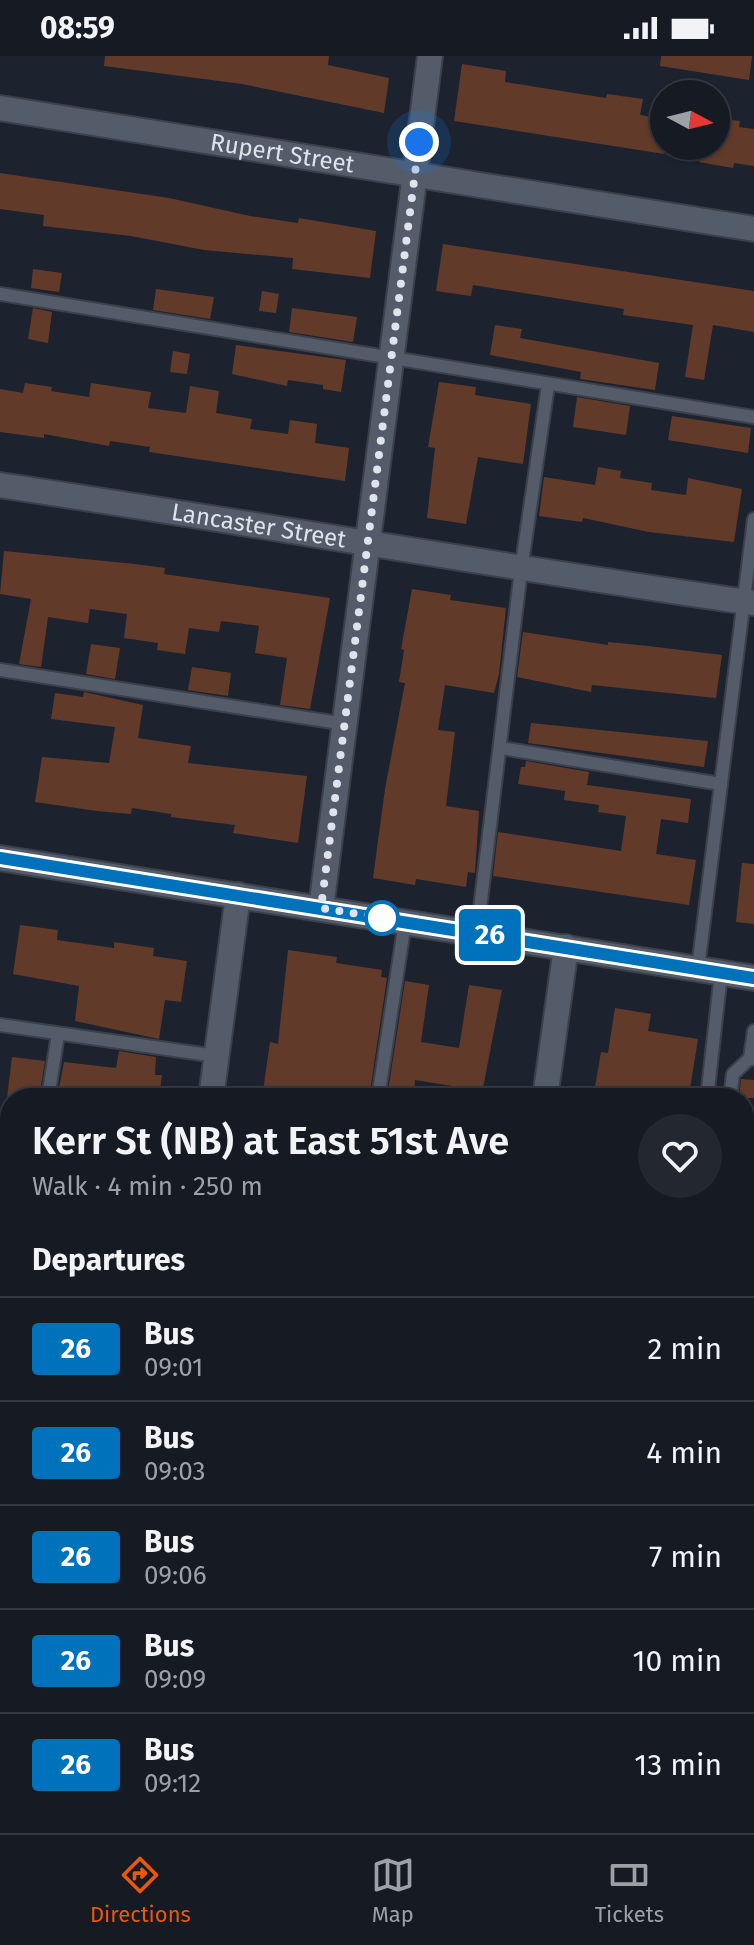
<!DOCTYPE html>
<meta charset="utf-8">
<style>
body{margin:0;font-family:"Fira Sans",sans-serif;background:#222730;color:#f1f3f6;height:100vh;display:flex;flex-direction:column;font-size:30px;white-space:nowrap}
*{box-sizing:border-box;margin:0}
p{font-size:26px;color:#9da1a6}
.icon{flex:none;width:44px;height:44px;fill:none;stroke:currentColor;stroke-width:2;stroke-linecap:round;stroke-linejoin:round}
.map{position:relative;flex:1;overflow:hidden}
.panel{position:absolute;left:0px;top:1032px;width:754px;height:746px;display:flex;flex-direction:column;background:#151a23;border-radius:32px 32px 0 0;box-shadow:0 2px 6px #0004,0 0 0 2px #343841}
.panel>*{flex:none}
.badge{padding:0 16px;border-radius:6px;font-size:28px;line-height:52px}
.needle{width:52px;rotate:97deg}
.tools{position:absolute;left:650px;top:24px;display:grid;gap:16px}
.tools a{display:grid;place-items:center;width:80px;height:80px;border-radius:50%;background:#151a23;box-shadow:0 2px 6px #0004,0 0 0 2px #343841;font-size:40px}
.you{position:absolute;width:40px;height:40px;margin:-20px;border:6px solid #fff;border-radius:50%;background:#1a73e8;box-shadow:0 0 0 12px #1a73e833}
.map>.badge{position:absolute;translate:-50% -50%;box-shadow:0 0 0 4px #fff}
h2{padding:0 32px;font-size:30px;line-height:72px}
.round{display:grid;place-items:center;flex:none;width:84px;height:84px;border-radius:42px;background:#222730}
.overview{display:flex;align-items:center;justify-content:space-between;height:136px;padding:0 32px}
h1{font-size:38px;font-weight:600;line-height:60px}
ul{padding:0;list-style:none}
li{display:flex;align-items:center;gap:24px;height:104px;padding:0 32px;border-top:2px solid #343841}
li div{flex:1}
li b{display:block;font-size:30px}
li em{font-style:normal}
li .badge{min-width:88px;font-weight:700;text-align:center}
.status{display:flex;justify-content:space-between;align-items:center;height:56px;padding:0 40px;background:#151a23;direction:ltr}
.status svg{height:22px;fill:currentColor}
.tabs{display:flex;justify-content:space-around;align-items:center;height:112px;border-top:2px solid #343841;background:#151a23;font-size:22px;color:#9da1a6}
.tabs a{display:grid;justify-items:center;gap:4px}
.tabs .active{color:#ea580c}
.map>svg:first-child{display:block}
</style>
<div class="status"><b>08:59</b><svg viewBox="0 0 49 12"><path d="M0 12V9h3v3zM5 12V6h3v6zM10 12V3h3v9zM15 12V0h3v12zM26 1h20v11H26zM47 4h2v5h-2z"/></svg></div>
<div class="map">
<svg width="754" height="1777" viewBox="0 0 754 1777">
<rect width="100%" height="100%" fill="#1c232f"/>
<g fill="#623a29">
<path d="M105 0H329L328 9 389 22 384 57 242 28 104 10Z"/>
<path d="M661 0H752L749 24 660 10Z"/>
<path d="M462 8 506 15 505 26 606 42 607 38 643 43 640 59 664 63V98L454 65Z"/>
<path d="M716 62 740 65 739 71 754 73V110L734 107 733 112 699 106 701 90H716Z"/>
<path d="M0 117 169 142 250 160 298 167 299 162 376 175 370 222 292 213 293 202 204 194 131 180 43 170 44 159 0 153Z"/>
<path d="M443 188 754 235V276L713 269 704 324 685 321 693 269 623 259 624 253 473 229 471 240 436 235Z"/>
<path d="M33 213 62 217 59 236 31 232Z"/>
<path d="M156 233 214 241 210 263 153 254Z"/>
<path d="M262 235 279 238 276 257 259 255Z"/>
<path d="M33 252 52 256 48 287 28 283Z"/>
<path d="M292 252 357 261 353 286 289 276Z"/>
<path d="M495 269 522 273 520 282 659 307 655 334 580 323 581 316 490 299Z"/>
<path d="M236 289 346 304 341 336 323 333V329L288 324 287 330 232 318Z"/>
<path d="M173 295 190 298 187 318 170 316Z"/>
<path d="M439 326 476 331 475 339 531 348 523 408 478 401 466 468 427 462 435 392 428 391Z"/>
<path d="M25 327 52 331 51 335 89 341 91 327 151 336 148 352 186 357 190 330 219 335 216 357 252 363 250 373 288 378 290 364 317 368 315 387 349 392 345 425 149 396 150 391 110 385 109 390 44 378V382L0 376V333L23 337Z"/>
<path d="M577 341 630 350 626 379 573 371Z"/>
<path d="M672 360 751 372 748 397 668 384Z"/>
<path d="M598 411 621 415 620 422 652 427 651 434 686 439 688 422 742 433 734 486 649 476 583 462 582 466 539 460 544 421 595 429Z"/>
<path d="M4 495 135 508 165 512 164 518 330 542 310 653 280 649 287 602 255 597 259 570 221 565 219 576 189 572 185 598 157 594 158 587 124 582 127 558 90 553 88 567 48 561 41 611 19 608 31 543 0 538Z"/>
<path d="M412 533 451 539 450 544 506 552 499 618 494 637 445 629 438 674 455 676 446 750 479 755 475 817 468 816 466 831 416 823 415 829 373 822 385 733 405 627 399 626 404 594 401 593Z"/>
<path d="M523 576 608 589V586L648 590 722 599 716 642 592 629 591 636 517 621Z"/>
<path d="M91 588 120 592 115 623 86 618Z"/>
<path d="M192 611 231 617 228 640 188 634Z"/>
<path d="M84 636 143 649 138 682 191 690 188 707 307 720 298 787 233 777 235 769 171 761V758L132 752 131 758 97 755 35 746 42 701 109 707 115 671 51 663 55 637 83 641Z"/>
<path d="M531 667 708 685 704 711 528 687Z"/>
<path d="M526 705 589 716 587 729 691 743 688 767 661 763 656 798 696 804 689 849 493 820 498 776 621 795 626 760 598 756 599 749 564 744 565 735 518 728 521 711H525Z"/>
<path d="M742 807 754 808V868L736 866Z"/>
<path d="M20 869 58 874 57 884 114 892V886L154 892 153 900 187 905 181 946 165 944 159 983 75 965 79 930 13 918Z"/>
<path d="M288 894 337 901 336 907 382 914 381 921 387 922 369 1042H262L270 986 278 988Z"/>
<path d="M405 925 429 929 421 986 459 992 469 929 502 934 481 1042H450L452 1030 415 1024 414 1042H387Z"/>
<path d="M615 952 651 958 648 975 698 983 689 1039 599 1042 601 1032 595 1031 601 996 608 997Z"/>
<path d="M119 995 156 1001 155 1019H162L159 1042 89 1033 88 1042H57L64 1006 116 1012Z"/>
<path d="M12 1001 45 1005 39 1042H7Z"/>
<path d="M741 1023 754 1024V1042H739Z"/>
</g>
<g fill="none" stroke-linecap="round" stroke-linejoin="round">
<g stroke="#3b404a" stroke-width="16">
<g id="lane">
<path d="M0 238 754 361"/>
<path d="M0 614 345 668"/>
<path d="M501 692 721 728"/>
<path d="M477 877 521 514 548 329"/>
<path d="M698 912 754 463"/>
<path d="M0 969 216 1000"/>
<path d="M754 975 750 1002 754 1003"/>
<path d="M48 1042 58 978"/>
<path d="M378 1042 405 866"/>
<path d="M707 1042 721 917"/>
<path d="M730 1042 733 1018 750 1002"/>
<path d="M744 1092 754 1093"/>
<path d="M744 1118 754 1119"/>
<path d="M0 1344 7 1331 10 1311"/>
<path d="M0 1722 10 1724"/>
<path d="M398 1768 417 1777"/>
<path d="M580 1777 581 1768"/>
</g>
</g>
<g stroke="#3b404a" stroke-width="28">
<g id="street">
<path id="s1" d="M0 52 754 173"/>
<path id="s2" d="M0 429C252 467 502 511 754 547"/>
<path d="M321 852 430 0"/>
<path d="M211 1042 238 839"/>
<path d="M545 1042 566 891"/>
<path d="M0 1342 10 1344"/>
<path d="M744 1458 754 1459"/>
<path d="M86 1777 88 1768"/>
<path d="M390 1777 391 1768"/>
</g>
</g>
<g stroke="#3b404a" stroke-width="28">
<path id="secondary" d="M0 802 754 922"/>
</g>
<use href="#lane" stroke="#545c6a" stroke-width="12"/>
<use href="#street" stroke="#545c6a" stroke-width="24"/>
<use href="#secondary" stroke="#545c6a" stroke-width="24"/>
</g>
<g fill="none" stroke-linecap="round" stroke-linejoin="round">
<g stroke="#fff" stroke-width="18">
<path id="line" d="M0 802 754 922"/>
</g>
<use href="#line" stroke="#0072bc" stroke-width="12"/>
<path stroke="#dfe4ec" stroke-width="8" stroke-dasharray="0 14.4" d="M382 862 321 852 419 86"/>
</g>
<circle fill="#fff" stroke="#0072bc" stroke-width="4" cx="382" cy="862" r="16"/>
<g text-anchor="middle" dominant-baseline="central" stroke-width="6" stroke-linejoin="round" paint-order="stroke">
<g font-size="24" fill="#dfe4ec" stroke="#090c12">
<text stroke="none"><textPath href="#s1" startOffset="286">Rupert Street</textPath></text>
<text stroke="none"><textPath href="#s2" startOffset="262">Lancaster Street</textPath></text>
</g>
</g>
</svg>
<div class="tools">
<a><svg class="needle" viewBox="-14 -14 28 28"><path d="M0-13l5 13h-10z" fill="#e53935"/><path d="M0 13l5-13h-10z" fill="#9da1a6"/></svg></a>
</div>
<div class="you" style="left:419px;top:86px"></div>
<b class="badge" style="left:490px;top:879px;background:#0072bc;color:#fff">26</b>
<section class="panel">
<div class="overview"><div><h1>Kerr St (NB) at East 51st Ave</h1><p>Walk · 4 min · 250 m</p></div><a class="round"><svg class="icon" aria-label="heart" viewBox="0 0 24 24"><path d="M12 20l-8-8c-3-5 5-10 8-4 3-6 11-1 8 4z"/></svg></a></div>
<h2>Departures</h2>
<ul>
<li><span class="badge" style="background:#0072bc;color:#fff">26</span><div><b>Bus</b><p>09:01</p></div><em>2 min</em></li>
<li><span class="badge" style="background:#0072bc;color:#fff">26</span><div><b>Bus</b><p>09:03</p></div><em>4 min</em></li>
<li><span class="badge" style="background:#0072bc;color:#fff">26</span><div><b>Bus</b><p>09:06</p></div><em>7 min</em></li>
<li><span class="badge" style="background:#0072bc;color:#fff">26</span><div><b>Bus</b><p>09:09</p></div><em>10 min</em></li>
<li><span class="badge" style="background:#0072bc;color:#fff">26</span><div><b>Bus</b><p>09:12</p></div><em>13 min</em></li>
</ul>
</section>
</div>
<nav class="tabs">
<a class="active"><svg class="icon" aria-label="directions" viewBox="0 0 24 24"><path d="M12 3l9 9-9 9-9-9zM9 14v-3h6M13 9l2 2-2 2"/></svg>Directions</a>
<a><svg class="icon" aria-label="map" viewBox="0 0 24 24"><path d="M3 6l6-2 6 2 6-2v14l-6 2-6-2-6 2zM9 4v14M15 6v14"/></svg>Map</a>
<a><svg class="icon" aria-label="tickets" viewBox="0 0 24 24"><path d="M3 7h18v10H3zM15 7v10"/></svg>Tickets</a>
</nav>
